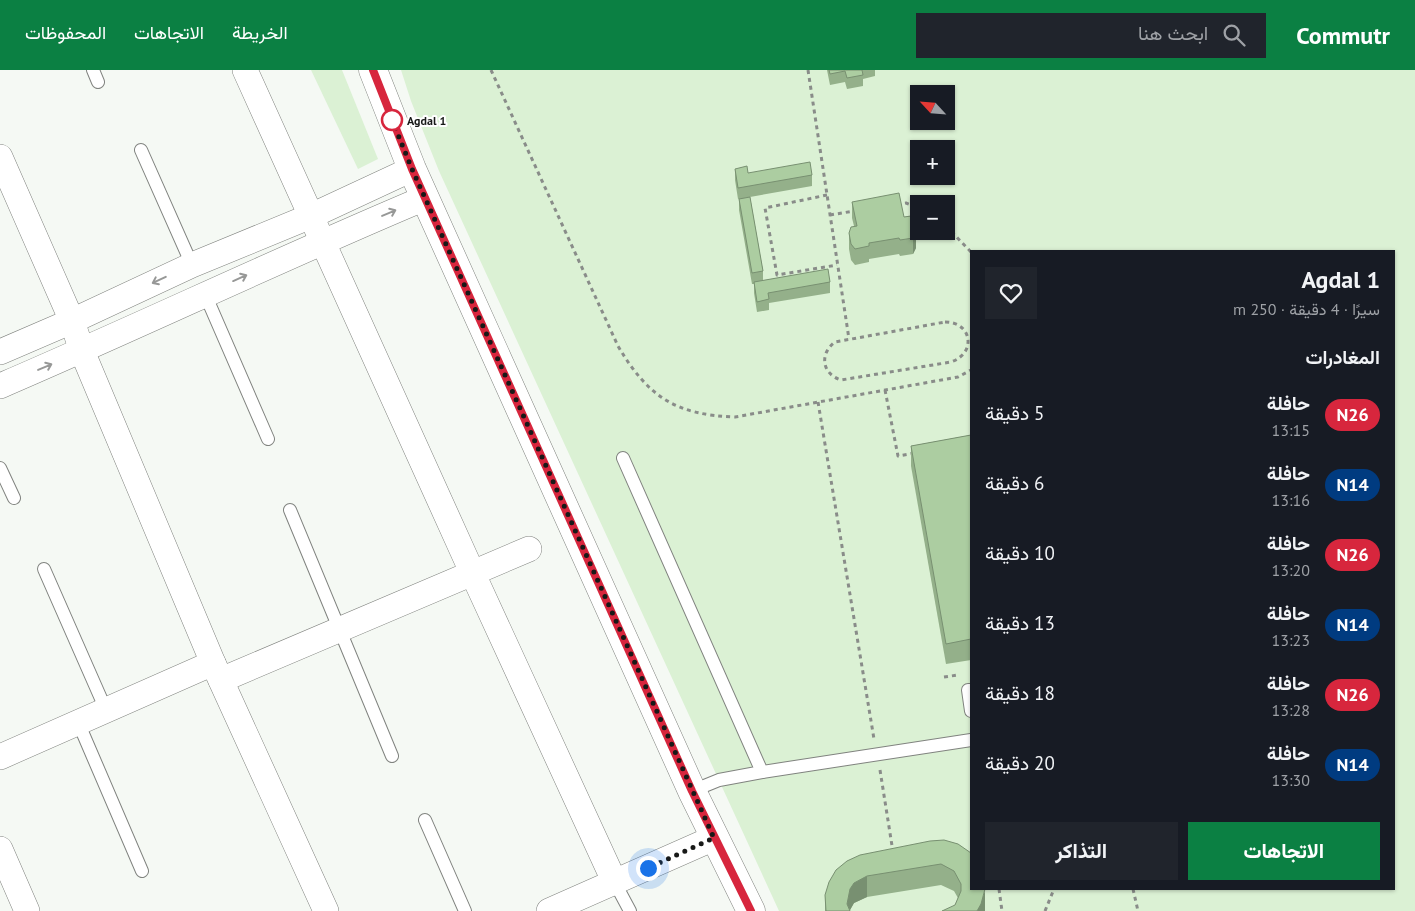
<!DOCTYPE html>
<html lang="ar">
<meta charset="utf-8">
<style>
body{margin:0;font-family:"PT Sans",Vazirmatn,sans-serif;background:#20242c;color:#f1f3f6;direction:rtl;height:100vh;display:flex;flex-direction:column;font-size:19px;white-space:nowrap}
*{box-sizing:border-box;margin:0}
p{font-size:16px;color:#9ea1a6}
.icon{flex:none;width:28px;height:28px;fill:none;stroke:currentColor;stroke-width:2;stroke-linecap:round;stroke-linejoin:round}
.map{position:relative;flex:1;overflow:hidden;direction:ltr}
.drawer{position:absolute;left:970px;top:180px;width:425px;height:640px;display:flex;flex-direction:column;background:#171b24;border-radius:0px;box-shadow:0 1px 4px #0004;direction:rtl}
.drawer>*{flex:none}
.badge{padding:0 10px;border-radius:16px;font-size:18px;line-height:32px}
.needle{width:32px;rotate:296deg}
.controls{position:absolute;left:910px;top:15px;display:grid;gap:10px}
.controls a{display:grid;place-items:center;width:45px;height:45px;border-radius:0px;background:#171b24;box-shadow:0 1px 4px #0004;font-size:25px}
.you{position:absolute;width:25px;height:25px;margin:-12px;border:4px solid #fff;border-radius:50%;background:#1a73e8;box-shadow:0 0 0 8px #1a73e833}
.map>.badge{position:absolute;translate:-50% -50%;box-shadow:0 0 0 2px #fff}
h2{padding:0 15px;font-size:19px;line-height:45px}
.round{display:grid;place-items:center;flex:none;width:52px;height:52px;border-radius:0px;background:#20242c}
.head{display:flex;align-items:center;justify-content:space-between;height:85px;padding:0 15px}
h1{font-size:24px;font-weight:800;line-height:38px}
.cta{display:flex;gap:10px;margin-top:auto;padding:10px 15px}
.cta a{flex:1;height:58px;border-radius:0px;background:#0b8043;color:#fff;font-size:20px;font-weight:800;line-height:58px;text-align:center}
.cta a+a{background:#20242c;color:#f1f3f6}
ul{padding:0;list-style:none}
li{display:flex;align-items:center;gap:15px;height:70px;padding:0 15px}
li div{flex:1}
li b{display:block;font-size:19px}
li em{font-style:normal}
li .badge{min-width:55px;font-weight:700;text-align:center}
header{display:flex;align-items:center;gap:30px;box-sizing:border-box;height:70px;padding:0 25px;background:#0b8043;color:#fff}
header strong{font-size:24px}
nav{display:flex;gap:28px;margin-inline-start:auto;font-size:18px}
.search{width:350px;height:45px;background:#20242c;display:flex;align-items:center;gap:12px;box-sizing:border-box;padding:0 18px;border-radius:0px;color:#9ea1a6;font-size:19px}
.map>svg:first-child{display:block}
</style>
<header>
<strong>Commutr</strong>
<div class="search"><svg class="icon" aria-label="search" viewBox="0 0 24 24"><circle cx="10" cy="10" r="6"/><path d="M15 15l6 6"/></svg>ابحث هنا</div>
<nav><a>الخريطة</a><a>الاتجاهات</a><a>المحفوظات</a></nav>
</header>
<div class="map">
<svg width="1415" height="841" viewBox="0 0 1415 841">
<rect width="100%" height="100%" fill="#f5f9f4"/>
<g fill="#dbf1d4" fill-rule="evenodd">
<path d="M311 0H342L378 89 358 99Z"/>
<path d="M401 0H1415V841H779L439 101 411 31ZM919 24H946V51H919ZM919 79H946V106H919ZM919 134H946V161H919ZM971 181H1394V819H971Z"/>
</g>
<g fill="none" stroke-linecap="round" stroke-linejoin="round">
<g stroke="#80837f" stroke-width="14">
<g id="service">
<path d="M93 0 98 12"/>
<path d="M141 80 192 195"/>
<path d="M205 224 268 369"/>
<path d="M623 388 762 702 971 670"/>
<path d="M0 398 14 428"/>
<path d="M290 440 392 686"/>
<path d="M44 499 106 640"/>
<path d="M971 620H968L971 641"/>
<path d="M78 652 142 801"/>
<path d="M692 721 719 710 762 702"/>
<path d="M425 750 465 841"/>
<path d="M615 813 630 841"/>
</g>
</g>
<g stroke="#80837f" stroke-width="26">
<g id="minor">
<path d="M245 0 472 502 615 813"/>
<path d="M0 87 72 251 82 281 213 593 326 841"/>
<path d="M0 282 72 251 192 195 311 146 412 99"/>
<path d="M0 316C142 255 282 188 425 128"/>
<path d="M221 610 529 479"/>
<path d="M0 687 213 593"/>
<path d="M0 779 27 841"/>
<path d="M549 841 714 768"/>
</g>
</g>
<g stroke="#80837f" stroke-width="29">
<path id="secondary" d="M373 0 412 99 692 721 751 841"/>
</g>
<g stroke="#898c89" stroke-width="3" stroke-dasharray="4 4" stroke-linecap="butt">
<path d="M491 0 618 276C648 327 676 345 735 347L958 307 971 300"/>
<path d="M808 0 849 269"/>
<path d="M827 125 765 138 777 205 837 195"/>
<path d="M897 134 906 133 919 138"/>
<path d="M830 145 854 141"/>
<path d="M946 156 971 182"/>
<path d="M945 252C972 252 977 283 951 292L841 310C822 304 819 284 835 272Z"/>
<path d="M885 320 898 386 915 383"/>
<path d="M818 332 874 669"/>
<path d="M944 607 958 605"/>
<path d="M880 700 893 782"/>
<path d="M999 819 1002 841"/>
<path d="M1133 819 1138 841"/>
<path d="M1045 841 1054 819"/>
</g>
<use href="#service" stroke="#fff" stroke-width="12"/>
<use href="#minor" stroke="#fff" stroke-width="25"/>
<use href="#secondary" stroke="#fff" stroke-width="28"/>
</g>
<g fill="#94b08a">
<path d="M827 0H875V6L863 9V16L847 19 845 12 830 15Z"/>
<path d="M735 99 748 103 812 105V116L750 127 763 201V210L830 212V223L769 233V240L757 242 754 223V214H752L739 140V129H738L735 110Z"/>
<path d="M852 132 904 147 911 146 916 178 913 184 900 186 899 184 869 189V192L855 195 851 190 849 179V163L854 156 852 148Z"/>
<path d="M971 365V590L946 594 911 396V376Z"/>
<path d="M944 770 985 841 955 835 958 828 954 821 941 815 867 827 854 833 850 840V841H825V825Z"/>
</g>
<g fill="#789071">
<path d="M916 162V178L913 184V168Z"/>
<path d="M867 806V827L854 833 850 840 847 834 850 819 854 813Z"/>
<path d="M985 821V841H977Z"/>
</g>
<g fill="#accda1" stroke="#789071">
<path d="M829 0H862L863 5 847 8 845 1 830 4Z"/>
<path d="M810 92 812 105 738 118 735 99 747 96 748 103Z"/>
<path d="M899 123 904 147 911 146 915 151 916 162 913 168 900 170 899 168 869 173V176L855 179 851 174 849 163 851 157 857 156 852 132Z"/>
<path d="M750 127 763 201 752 203 739 129Z"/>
<path d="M828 199 830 212 768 223 769 229 757 232 754 212Z"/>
<path d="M971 365V569L946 574 911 376Z"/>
<path d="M944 770 958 774 971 783V819H985L981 834 977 841H942L955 835 961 821V814L954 801 941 794 867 806 854 813 850 819 847 834 850 841H826L825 825 829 812 836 800 847 791 860 785 930 771Z"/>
</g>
<defs><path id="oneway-shaft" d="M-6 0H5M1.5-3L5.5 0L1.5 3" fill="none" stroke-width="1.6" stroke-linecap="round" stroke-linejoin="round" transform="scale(1.25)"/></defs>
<g stroke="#979897">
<use href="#oneway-shaft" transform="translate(389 143) rotate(-23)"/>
<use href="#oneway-shaft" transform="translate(240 208) rotate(-24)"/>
<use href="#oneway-shaft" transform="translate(159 210) rotate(155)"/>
<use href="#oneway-shaft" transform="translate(45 297) rotate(-23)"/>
</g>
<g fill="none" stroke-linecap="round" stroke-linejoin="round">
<g stroke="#fff" stroke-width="11">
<path id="line" d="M373 0 412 99 692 721 751 841"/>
</g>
<use href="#line" stroke="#d7263d" stroke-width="8"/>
<path stroke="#181918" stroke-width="5" stroke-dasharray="0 9" d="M392 50 412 99 714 768 648 798"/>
</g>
<circle fill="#fff" stroke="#d7263d" stroke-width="2.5" cx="392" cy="50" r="10"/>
<g text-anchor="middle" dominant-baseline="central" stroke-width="4" stroke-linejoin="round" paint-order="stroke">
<g font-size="12" font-weight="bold" fill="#181918" stroke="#fff" text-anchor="start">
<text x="407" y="50">Agdal 1</text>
</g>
</g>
</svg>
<div class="controls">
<a><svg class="needle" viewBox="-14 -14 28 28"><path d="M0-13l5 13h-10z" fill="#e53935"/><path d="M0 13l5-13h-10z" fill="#9ea1a6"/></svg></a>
<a>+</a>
<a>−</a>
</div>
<div class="you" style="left:648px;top:798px"></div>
<section class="drawer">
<div class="head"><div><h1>Agdal 1</h1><p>سيرًا · 4 دقيقة · 250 m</p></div><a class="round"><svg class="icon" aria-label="heart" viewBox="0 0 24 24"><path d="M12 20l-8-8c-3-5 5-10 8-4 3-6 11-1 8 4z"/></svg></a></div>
<h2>المغادرات</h2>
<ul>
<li><span class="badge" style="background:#d7263d;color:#fff">N26</span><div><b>حافلة</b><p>13:15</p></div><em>5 دقيقة</em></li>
<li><span class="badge" style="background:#003b80;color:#fff">N14</span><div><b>حافلة</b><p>13:16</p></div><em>6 دقيقة</em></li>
<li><span class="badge" style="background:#d7263d;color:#fff">N26</span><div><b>حافلة</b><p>13:20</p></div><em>10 دقيقة</em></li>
<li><span class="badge" style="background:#003b80;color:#fff">N14</span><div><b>حافلة</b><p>13:23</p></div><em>13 دقيقة</em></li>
<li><span class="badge" style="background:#d7263d;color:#fff">N26</span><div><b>حافلة</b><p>13:28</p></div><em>18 دقيقة</em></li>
<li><span class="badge" style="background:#003b80;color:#fff">N14</span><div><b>حافلة</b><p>13:30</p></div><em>20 دقيقة</em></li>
</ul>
<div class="cta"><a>الاتجاهات</a><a>التذاكر</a></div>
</section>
</div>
